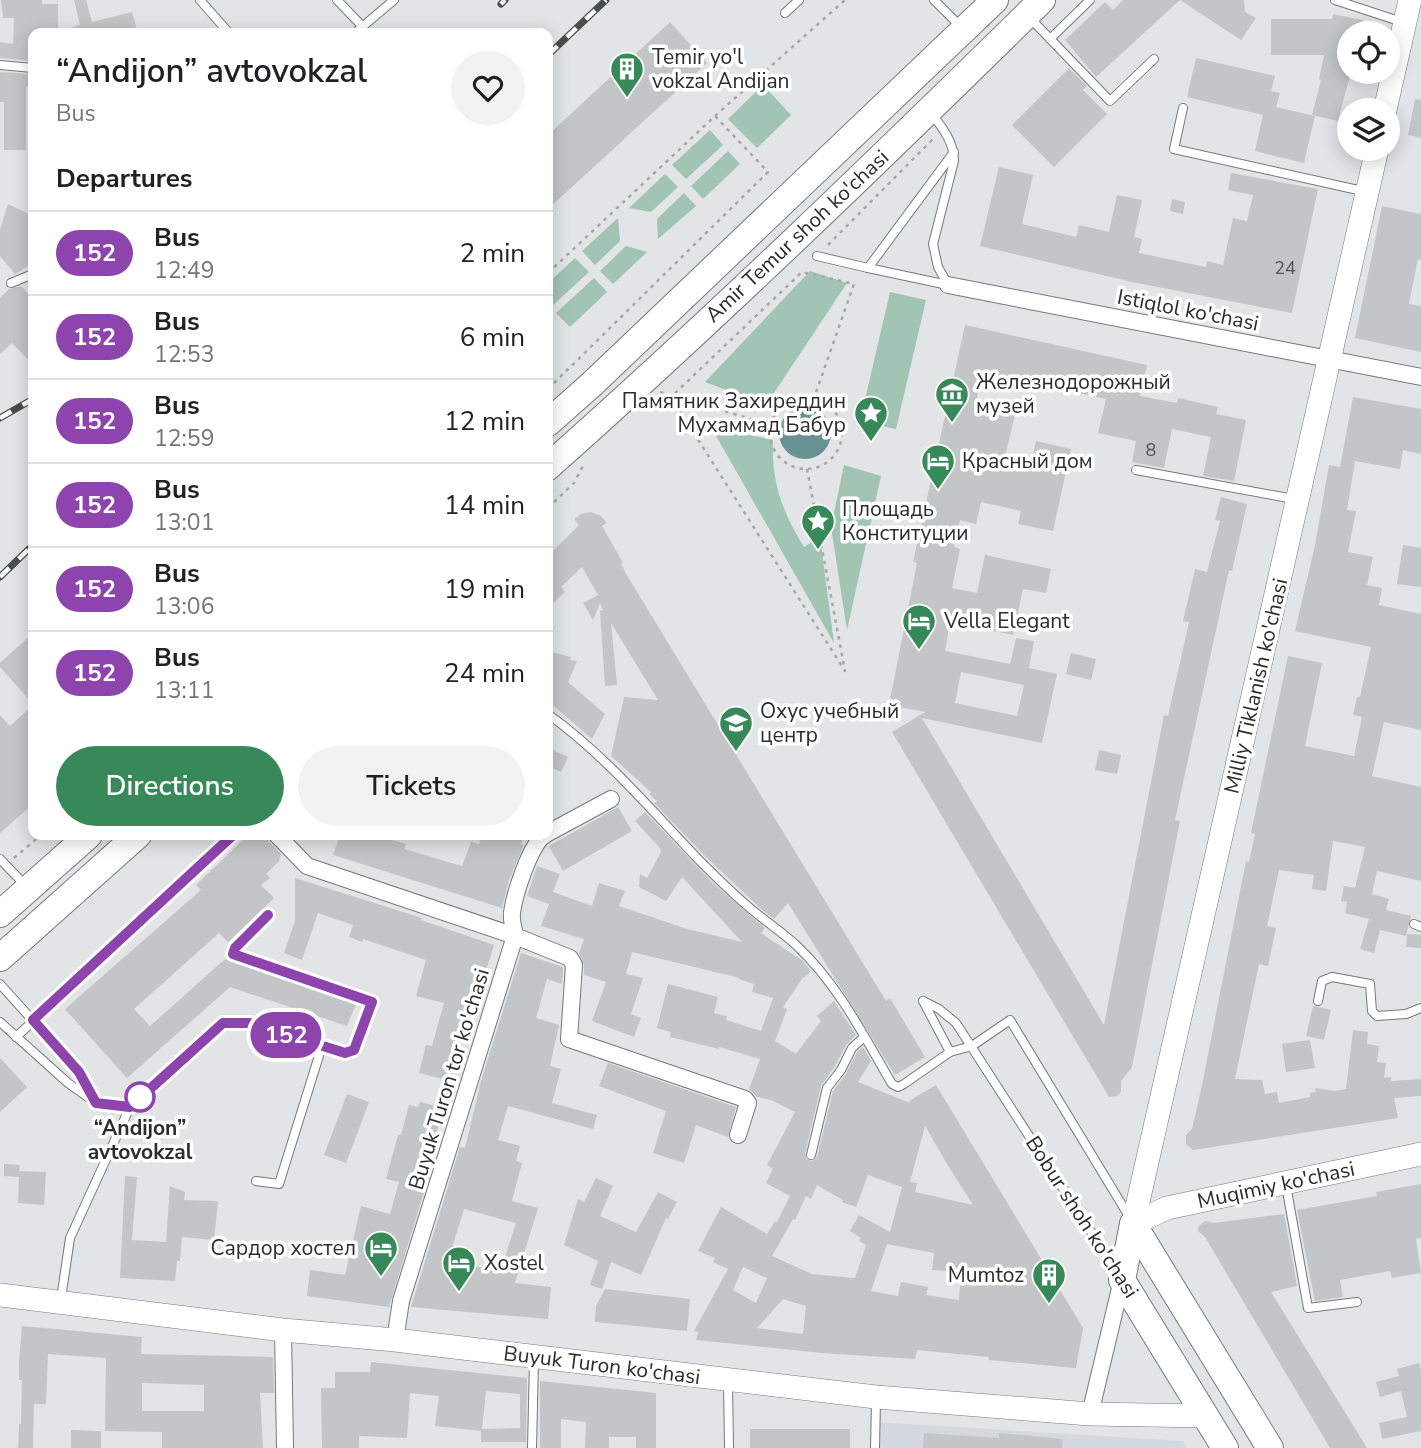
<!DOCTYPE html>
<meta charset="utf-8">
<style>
body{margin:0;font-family:"Nunito Sans",sans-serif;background:#f2f2f2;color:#202124;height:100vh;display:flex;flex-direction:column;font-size:26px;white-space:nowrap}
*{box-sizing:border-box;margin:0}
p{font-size:23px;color:#757577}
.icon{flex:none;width:38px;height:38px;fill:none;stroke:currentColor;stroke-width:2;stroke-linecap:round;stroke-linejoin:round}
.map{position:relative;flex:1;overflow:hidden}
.sheet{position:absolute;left:28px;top:28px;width:525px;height:812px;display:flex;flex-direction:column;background:#fff;border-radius:14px;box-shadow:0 4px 18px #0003}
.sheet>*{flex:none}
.badge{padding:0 14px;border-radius:23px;font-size:24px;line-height:46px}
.fabs{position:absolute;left:1337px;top:21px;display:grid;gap:14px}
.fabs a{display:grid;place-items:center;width:63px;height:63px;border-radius:50%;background:#fff;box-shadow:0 4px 18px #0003;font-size:35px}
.map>.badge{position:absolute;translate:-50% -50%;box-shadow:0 0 0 4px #fff}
h2{padding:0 28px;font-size:26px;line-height:63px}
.round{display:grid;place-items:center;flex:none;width:74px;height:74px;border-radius:37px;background:#f2f2f2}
.head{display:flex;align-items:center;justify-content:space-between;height:119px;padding:0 28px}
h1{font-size:33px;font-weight:600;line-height:52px}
.cta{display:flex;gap:14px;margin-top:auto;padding:14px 28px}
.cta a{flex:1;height:80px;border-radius:42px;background:#38895a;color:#fff;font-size:28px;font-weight:600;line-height:80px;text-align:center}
.cta a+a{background:#f2f2f2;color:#202124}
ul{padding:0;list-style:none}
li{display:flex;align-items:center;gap:21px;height:84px;padding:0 28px;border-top:2px solid #e0e0e0}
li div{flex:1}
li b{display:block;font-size:26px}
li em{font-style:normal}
li .badge{min-width:77px;font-weight:700;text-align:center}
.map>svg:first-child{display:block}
</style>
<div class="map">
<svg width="1421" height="1448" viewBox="0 0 1421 1448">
<rect width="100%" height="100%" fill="#e3e4e5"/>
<path fill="#d4d9e0" d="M875 1422 1183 1441 1187 1448H875Z"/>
<g fill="#a2c4b4">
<path d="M763 85 791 115 757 148 728 119Z"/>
<path d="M710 130 723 145 686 179 672 165Z"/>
<path d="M728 151 740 164 703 199 691 186Z"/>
<path d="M665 174 678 187 651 212 629 208Z"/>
<path d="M684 193 696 206 658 239 657 219Z"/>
<path d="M618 218 620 241 595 265 582 251Z"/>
<path d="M626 246 647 252 613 284 600 271Z"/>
<path d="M575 258 589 272 551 307 548 303V283Z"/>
<path d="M810 271 847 283 766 405 705 382Z"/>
<path d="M594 278 607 292 570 327 556 313Z"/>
<path d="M890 292 926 300 896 429 860 421Z"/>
<path d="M711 427 773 440C771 481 782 512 804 547L820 537 834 643Z"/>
<path d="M844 465 881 476 847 630 831 527Z"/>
</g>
<circle fill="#689193" cx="805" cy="433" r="26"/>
<g fill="#c4c5c6" fill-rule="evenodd">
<path d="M1 0H42V4H58V28H40V33H33V61L0 58V42L13 44 14 18H3Z"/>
<path d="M74 0H86L92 22 132 12 138 33H67L66 29 80 25Z"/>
<path d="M1123 0H1244L1245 12 1256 18 1241 40 1180 0 1096 77 1065 40 1105 2 1113 10Z"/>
<path d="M1333 14 1363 20 1360 33H1349V72H1351L1338 121 1312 115 1321 80 1319 79 1324 55H1271V19H1332Z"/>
<path d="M670 22 707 63 548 209V135Z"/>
<path d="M1196 58 1275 76 1271 91 1280 93 1276 107 1315 116 1304 163 1255 151 1263 115 1187 97Z"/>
<path d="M1069 68 1087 86 1083 90 1107 114 1054 167 1012 125Z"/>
<path d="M0 72 33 74V87H26V150H4V102H0Z"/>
<path d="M1415 99 1421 100V138L1408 135Z"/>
<path d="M999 167 1033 175 1022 224 1076 237 1079 225 1109 232 1117 195 1142 200 1134 237 1142 239 1139 253 1206 267 1207 261 1223 265 1233 218 1247 221 1253 195 1228 190 1231 173 1318 189 1292 313 1132 282 980 246Z"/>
<path d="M1172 199 1185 202 1183 214 1170 211Z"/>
<path d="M8 204 33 216V263L15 274 0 256V230Z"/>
<path d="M1382 206 1421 214V260L1418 259 1409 304 1421 306V352L1355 338Z"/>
<path d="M21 286 33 299V365L12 343 0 354V298L9 289Z"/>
<path d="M965 325 1147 365 1140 396 1177 403 1178 398 1218 407 1216 414 1246 420 1234 481 1203 476 1211 437 1172 429 1164 468 1132 462 1136 441 1098 433 1106 399 983 372 976 401 1016 410 1004 461 1030 467 1036 441 1071 449 1053 531 1018 524 1021 511 981 502 976 524 960 520 954 547 960 549 952 588 977 593 985 555 1051 569 1046 593 1023 589 1013 635 950 622 945 651 1010 664 1016 638 1034 641 1029 668 1057 674 1042 743 922 718 1104 1025 1164 715 1168 716 1189 622 1183 621 1195 569 1207 572 1220 521 1215 520 1221 497 1247 504 1232 571 1229 570 1175 820 1180 821 1132 1067 1121 1081V1092L1117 1096 1109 1097 892 732 925 712 889 705 917 563 913 562ZM961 672 1024 685 1017 716 955 703Z"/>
<path d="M1353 397 1421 409V454L1403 450 1400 469 1355 461 1347 510 1356 511 1348 552 1373 557 1367 585 1382 588 1379 605 1421 614V730L1384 722 1372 776 1421 787V881L1377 871 1372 894 1389 899 1386 910 1411 916 1406 936 1380 930 1374 953 1360 949 1369 919 1345 913 1347 902 1341 901 1344 886 1355 888 1365 847 1333 841 1326 891 1312 889 1314 875 1279 870 1267 926 1276 928 1268 966 1259 964 1235 1079 1262 1080 1265 1094 1277 1092 1279 1103 1310 1097V1093L1316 1092 1315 1088 1335 1091 1346 1089 1353 1030 1368 1032 1367 1044 1379 1046 1377 1062 1386 1063 1384 1078 1391 1077V1081L1421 1079V1096L1394 1098 1398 1118 1193 1150 1186 1144V1135L1192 1129 1202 1085 1246 861 1249 862 1255 834 1251 833 1288 656 1322 663 1305 746 1354 756 1362 717 1353 715 1357 697H1360L1371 647 1295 631 1315 545 1329 465 1340 467Z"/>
<path d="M591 512 601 516 607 523 602 526 623 563 621 564 628 577 886 1001 890 998 925 1057 895 1075 788 903 774 919 760 908 705 856 654 803 657 801 649 794 651 792 611 756 624 697 658 700 611 623 617 685 605 686 600 611 603 610 600 603 593 620 583 603 598 595 582 567 561 587 565 592 548 608V556L579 525 574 519 581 514Z"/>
<path d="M1403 545 1421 548V587L1397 584Z"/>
<path d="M33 633V704L0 667V663Z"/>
<path d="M548 651 571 657 570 660 577 661 568 682 605 714 592 739 548 701Z"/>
<path d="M1071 653 1096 659 1091 680 1066 674Z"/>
<path d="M33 705V804L0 833V715L10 726Z"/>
<path d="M548 748 568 757 561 772 548 766Z"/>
<path d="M1099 750 1121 755 1117 774 1095 770Z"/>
<path d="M618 807 632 831 563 871 549 846Z"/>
<path d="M645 812 714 884 765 928 761 933 803 961 811 971 802 979 783 1007 787 1009 775 1041 796 1054 821 1021 817 1016 834 1001 856 1035 846 1045 835 1066 821 1086 805 1153 806 1159 812 1161 817 1157 833 1091 846 1074 857 1052 863 1047 871 1061 858 1082 910 1103 909 1101 936 1085 1083 1328 1076 1368 989 1360 988 1357 917 1350 915 1359 821 1353 696 1340 698 1332 694 1331 728 1269 713 1262 715 1258 698 1251 721 1207 767 1234 775 1221 777 1222 790 1196 766 1183 773 1169 767 1165 795 1112 771 1100 757 1097 749 1089 760 1059 719 1047V1049L670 1037 671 1032 657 1028 668 984 718 997 714 1013 727 1016 726 1020 761 1031 773 998 752 992 754 984 739 979 740 978 632 952 626 974 643 978 631 1014 641 1018 634 1037 592 1021 606 982 584 975V965L579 953 584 939 541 926 549 904 527 896 537 866 560 874 553 892 592 906 599 883 625 891 619 906 687 929 742 942 682 877 666 901 639 887 640 874 647 878 661 852 660 848 635 821ZM925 1126 947 1164 973 1205 915 1192 917 1183 910 1182ZM868 1175 902 1187 890 1232 859 1215 850 1231 861 1238 859 1241 866 1245 855 1278 812 1274 772 1256 793 1219 795 1220 806 1196 811 1199 817 1185 843 1200 842 1202 856 1207ZM887 1244 934 1253 932 1270 961 1272 959 1300 926 1295 928 1287 901 1282 898 1296 871 1291ZM743 1267 767 1278 756 1303 733 1290ZM783 1299 806 1306 803 1334 757 1328Z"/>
<path d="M248 835H263L281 854 279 861 266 874 270 878 261 885 274 898 228 942 219 933 134 1009 150 1026 225 959 356 1004 347 1026 230 987 127 1078 65 1009 201 890 196 885Z"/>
<path d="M340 835H394L392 840 406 844 404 849 462 866 471 842 479 844 482 835H524L521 844 524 845 509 880 502 908 333 855Z"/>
<path d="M295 878 422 918 421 920 494 945 476 1002 483 1004 479 1016 469 1013 450 1081 419 1073 426 1045 432 1046 444 1003 416 996 426 960 363 939 362 942 349 937 353 925 318 913 302 960 284 953 295 921Z"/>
<path d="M1407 934 1421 935V948L1406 947Z"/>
<path d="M521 953 563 967 562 984 547 979 536 1018 559 1025 550 1066 561 1069 552 1103 597 1115 593 1129 508 1106 498 1140 520 1146 516 1161 522 1163 512 1201 538 1208 515 1283 551 1287 548 1319 411 1307 460 1147 465 1148 481 1081ZM464 1209 516 1223 501 1269 447 1264Z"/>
<path d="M1313 1006 1331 1010 1324 1040 1306 1036Z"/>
<path d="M1310 1040 1315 1068 1286 1072 1282 1044Z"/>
<path d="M0 1058 27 1087 0 1112Z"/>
<path d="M608 1063 736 1107 728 1137 696 1125 684 1163 653 1153 666 1111 599 1086Z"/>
<path d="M347 1094 369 1102 346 1163 324 1155Z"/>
<path d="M420 1102 444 1108 423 1177 428 1179 389 1307 307 1296 310 1270 345 1275 361 1206 390 1214 399 1182 386 1179 398 1135H401L409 1105 418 1107Z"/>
<path d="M4 1164 20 1165 19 1171 46 1172 44 1205 18 1203 19 1177 4 1176Z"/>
<path d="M125 1176 137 1177 132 1240 166 1242 170 1186 185 1192 184 1200 218 1201 214 1240 182 1237 180 1261H177L175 1281 120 1278Z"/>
<path d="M596 1178 613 1186 600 1216 636 1232 658 1192 677 1202 668 1219 666 1218 641 1275 611 1262 602 1289 590 1285 598 1261 564 1245 578 1199 584 1202Z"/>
<path d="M1421 1184V1238L1416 1239 1421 1273 1392 1278 1390 1271 1340 1280 1343 1297 1315 1301 1297 1210 1377 1196 1376 1192Z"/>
<path d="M1284 1214 1297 1286 1271 1292 1367 1448H1330L1205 1237 1198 1231V1227L1205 1221 1214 1223Z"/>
<path d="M605 1289 690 1299 687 1331 595 1322 596 1306Z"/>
<path d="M22 1326 142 1337 141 1354 273 1357 274 1393H260L263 1448H162V1432L105 1431 106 1358 48 1354 46 1404H34L33 1448H18L19 1424H21L22 1380H19V1363ZM142 1383 204 1385V1411H142Z"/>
<path d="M371 1362 527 1378 526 1442H481V1431L435 1426 439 1396 410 1393 407 1438 359 1436V1448H322L321 1388H335V1372H370ZM486 1391 520 1394V1428L482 1429Z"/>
<path d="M1419 1363 1421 1372V1431L1382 1439 1379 1423 1407 1417 1401 1391 1380 1397 1376 1382 1399 1376 1397 1369Z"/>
<path d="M540 1381 656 1393V1448H636V1437H609V1448H585L586 1422 561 1419V1448H540Z"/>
<rect x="750" y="1429" width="100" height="19"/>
<path d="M71 1430 101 1431V1448H71Z"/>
<path d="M924 1433 999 1438V1433L1063 1439 1062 1448H923Z"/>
</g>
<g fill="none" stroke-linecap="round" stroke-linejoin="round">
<g stroke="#777879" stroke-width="10">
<g id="lane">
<path d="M200 0 229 33"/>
<path d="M337 0 362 26"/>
<path d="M934 0 960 26"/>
<path d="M1335 0 1402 22"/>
<path d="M785 13 799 0"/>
<path d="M1029 17 1110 101 1154 59"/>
<path d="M355 33 394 0"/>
<path d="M1050 39 1090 0"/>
<path d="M0 65 33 68"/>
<path d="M1183 108 1174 149 1367 192"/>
<path d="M931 113C942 127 954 142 954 161L933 244 938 267 948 285"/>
<path d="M817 256 868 268"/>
<path d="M11 283 33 274"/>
<path d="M948 285 868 268 954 152"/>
<path d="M1136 470 1294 499"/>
<path d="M548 714C605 755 651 810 700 861 716 877 733 894 750 908 765 921 782 932 796 945 837 983 864 1036 892 1084L898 1087 904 1084 950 1052"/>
<path d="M0 859 26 886"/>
<path d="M1414 924 1421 927"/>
<path d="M0 984 79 1072 96 1103 68 1083 0 1022"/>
<path d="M923 1001 950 1052 972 1046 1010 1020 1130 1218"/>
<path d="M923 1001 939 1009 956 1023 1117 1272"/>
<path d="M1318 1001 1322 981 1332 977 1370 984 1372 1011 1377 1016 1406 1014 1421 1008"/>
<path d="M16 1037 234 835"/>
<path d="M130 1107 223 1023H250L345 1053 354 1050 372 1002 233 954 235 948 268 915"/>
<path d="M811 1155 827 1088 841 1070 852 1048 864 1037"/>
<path d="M256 1181 279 1184 322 1046"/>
<path d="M1286 1185 1308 1308 1357 1302"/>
<path d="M61 1299 70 1238 130 1107 96 1103"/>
<path d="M728 1381 729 1448"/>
<path d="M532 1448 534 1360"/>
<path d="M875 1448 876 1400"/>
</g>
</g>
<g stroke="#777879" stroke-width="18">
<g id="street">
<path d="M948 285 1421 377"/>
<path d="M548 833 611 799"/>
<path d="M277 835 307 866 515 936 570 958 574 965 569 1039 745 1099 748 1103 738 1135"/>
<path d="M283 1330 285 1448"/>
<path d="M395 1340 401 1301 515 936C514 929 511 920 512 913 514 896 530 844 545 835"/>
<path d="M1090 1414 1122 1280"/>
</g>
</g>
<g stroke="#777879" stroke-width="24">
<g id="secondary">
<path d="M1385 110 1410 0"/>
<path d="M1133 1224 1377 149"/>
<path d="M1133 1224 1167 1208 1421 1154"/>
<path d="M0 1295 283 1330 395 1340 876 1397 1090 1414 1206 1416"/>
</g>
</g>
<g stroke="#777879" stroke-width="28">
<g id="primary">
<path d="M548 423 592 384 995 0"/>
<path d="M548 467C717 317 880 159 1042 0"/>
<path d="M0 914 89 835"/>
<path d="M0 958 138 835"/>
<path d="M1133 1224 1270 1448"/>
<path d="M1133 1224 1122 1280 1225 1448"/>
</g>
</g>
<g stroke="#a7a8a8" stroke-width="2.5" stroke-dasharray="3.5 5" stroke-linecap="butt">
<path d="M715 116 845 0"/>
<path d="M828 245 934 138"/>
<path d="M548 273 715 116 768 172 548 389"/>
<path d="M660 392 771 425"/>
<circle cx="806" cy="433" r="36"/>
<path d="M807 469 845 671 671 397 802 272 854 284 814 398"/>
<path d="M548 508 574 483 584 464"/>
<path d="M14 858 41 835"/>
</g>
<use href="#lane" stroke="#fff" stroke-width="8"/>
<use href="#street" stroke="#fff" stroke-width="16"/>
<use href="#secondary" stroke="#fff" stroke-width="23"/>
<use href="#primary" stroke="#fff" stroke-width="26"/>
<g stroke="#4c4c4c" stroke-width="7">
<g id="rail">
<path d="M501 4 505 0"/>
<path d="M548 55 606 0"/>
<path d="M0 418 33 399"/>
<path d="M0 577 33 545"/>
</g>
</g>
<use href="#rail" stroke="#fff" stroke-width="4.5" stroke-dasharray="13" stroke-linecap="butt"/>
</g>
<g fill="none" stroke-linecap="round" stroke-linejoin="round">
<g stroke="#fff" stroke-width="16">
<path id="line" d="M233 835 33 1020 79 1072 96 1103 130 1107 223 1023H250L345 1053 354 1050 372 1002 233 954 235 948 268 915"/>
</g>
<use href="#line" stroke="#8e44ad" stroke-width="10"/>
</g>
<defs>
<g id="building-pin" transform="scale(1.75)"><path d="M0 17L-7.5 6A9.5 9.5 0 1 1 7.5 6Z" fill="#38895a" stroke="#fff"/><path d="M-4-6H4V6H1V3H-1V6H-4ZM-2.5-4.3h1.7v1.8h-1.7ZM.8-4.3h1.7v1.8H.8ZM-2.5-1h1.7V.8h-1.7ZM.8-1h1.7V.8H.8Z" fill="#fff"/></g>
<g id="museum-pin" transform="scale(1.75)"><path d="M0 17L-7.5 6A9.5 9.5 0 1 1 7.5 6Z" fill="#38895a" stroke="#fff"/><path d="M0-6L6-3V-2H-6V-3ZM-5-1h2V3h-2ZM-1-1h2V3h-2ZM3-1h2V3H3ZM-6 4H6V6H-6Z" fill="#fff"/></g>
<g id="sight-pin" transform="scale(1.75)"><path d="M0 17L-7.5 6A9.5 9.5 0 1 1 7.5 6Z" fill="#38895a" stroke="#fff"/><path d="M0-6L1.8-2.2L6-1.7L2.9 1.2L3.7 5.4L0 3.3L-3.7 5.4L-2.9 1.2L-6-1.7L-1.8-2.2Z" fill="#fff"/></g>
<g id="hotel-pin" transform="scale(1.75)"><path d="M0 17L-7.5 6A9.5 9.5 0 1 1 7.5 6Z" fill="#38895a" stroke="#fff"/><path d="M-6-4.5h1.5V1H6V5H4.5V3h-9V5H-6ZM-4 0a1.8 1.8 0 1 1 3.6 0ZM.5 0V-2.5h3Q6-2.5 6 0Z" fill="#fff"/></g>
<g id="school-pin" transform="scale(1.75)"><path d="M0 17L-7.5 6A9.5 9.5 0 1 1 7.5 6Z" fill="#38895a" stroke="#fff"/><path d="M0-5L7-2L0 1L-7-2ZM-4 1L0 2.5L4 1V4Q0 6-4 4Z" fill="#fff"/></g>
</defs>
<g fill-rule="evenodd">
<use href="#building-pin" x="627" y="69"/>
<use href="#museum-pin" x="952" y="394"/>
<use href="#sight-pin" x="871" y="413"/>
<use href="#hotel-pin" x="938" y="461"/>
<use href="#sight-pin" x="818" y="521"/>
<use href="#hotel-pin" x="919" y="621"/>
<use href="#school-pin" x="736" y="723"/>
<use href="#hotel-pin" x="381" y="1248"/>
<use href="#hotel-pin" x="459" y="1263"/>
<use href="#building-pin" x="1049" y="1275"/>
</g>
<circle fill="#fff" stroke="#8e44ad" stroke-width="3.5" cx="140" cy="1097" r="14"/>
<g text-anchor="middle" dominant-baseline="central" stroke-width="7" stroke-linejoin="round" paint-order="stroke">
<g font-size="18" fill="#525252">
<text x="1285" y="268">24</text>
<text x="1151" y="450">8</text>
</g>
<g font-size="21" fill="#2c2c2c" stroke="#fff" text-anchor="start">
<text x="652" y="57">Temir yo'l<tspan x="652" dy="24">vokzal Andijan</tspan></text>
<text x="976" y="382">Железнодорожный<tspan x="976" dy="24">музей</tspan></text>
<text x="846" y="401" text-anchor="end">Памятник Захиреддин<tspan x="846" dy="24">Мухаммад Бабур</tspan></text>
<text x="962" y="461">Красный дом</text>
<text x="842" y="509">Площадь<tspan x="842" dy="24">Конституции</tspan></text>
<text x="944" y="621">Vella Elegant</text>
<text x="760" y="711">Охус учебный<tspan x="760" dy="24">центр</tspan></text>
<text x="356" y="1248" text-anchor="end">Сардор хостел</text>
<text x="484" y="1263">Xostel</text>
<text x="1024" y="1275" text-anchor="end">Mumtoz</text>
</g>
<g font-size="21" fill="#2c2c2c" stroke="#fff">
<text transform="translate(797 236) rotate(-43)">Amir Temur shoh ko'chasi</text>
<text transform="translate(1188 310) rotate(11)">Istiqlol ko'chasi</text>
<text transform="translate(1256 686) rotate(-77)">Milliy Tiklanish ko'chasi</text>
<text transform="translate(449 1079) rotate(-73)">Buyuk Turon tor ko'chasi</text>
<text transform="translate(1276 1185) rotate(-12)">Muqimiy ko'chasi</text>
<text transform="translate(1082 1217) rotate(57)">Bobur shoh ko'chasi</text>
<text transform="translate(602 1365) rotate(7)">Buyuk Turon ko'chasi</text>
</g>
<g font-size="21" font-weight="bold" fill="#2c2c2c" stroke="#fff">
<text x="140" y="1128">“Andijon”<tspan x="140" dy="24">avtovokzal</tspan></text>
</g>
</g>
</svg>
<div class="fabs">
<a><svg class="icon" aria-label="locate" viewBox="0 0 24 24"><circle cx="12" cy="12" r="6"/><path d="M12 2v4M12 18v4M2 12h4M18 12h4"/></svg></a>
<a><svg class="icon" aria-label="layers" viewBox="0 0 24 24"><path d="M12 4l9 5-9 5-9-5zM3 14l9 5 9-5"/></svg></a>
</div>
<b class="badge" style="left:286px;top:1035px;background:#8e44ad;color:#fff">152</b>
<section class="sheet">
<div class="head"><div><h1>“Andijon” avtovokzal</h1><p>Bus</p></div><a class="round"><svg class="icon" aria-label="heart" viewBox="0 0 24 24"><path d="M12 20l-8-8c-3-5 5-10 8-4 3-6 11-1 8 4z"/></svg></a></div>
<h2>Departures</h2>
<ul>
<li><span class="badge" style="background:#8e44ad;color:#fff">152</span><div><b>Bus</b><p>12:49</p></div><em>2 min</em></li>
<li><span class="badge" style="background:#8e44ad;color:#fff">152</span><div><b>Bus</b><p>12:53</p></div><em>6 min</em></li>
<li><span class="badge" style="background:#8e44ad;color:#fff">152</span><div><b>Bus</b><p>12:59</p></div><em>12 min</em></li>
<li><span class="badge" style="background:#8e44ad;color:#fff">152</span><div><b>Bus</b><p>13:01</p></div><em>14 min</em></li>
<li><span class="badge" style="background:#8e44ad;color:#fff">152</span><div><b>Bus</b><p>13:06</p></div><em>19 min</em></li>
<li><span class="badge" style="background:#8e44ad;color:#fff">152</span><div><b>Bus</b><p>13:11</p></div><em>24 min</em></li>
</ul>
<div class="cta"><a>Directions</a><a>Tickets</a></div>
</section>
</div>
